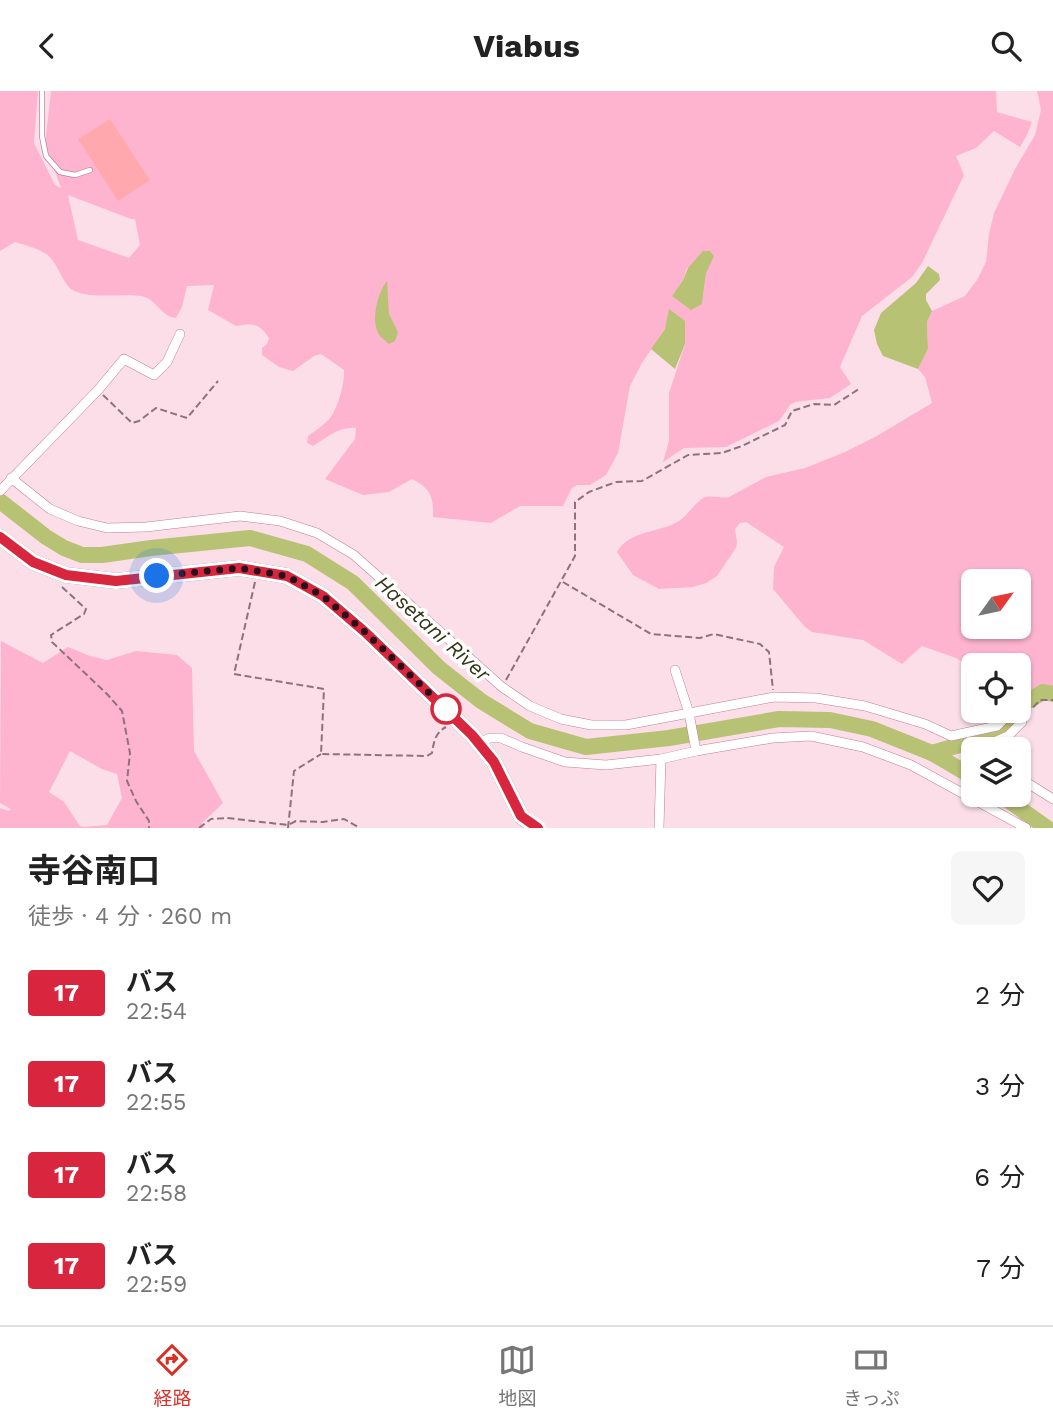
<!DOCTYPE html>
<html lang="ja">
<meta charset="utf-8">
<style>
body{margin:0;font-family:"Work Sans","Noto Sans JP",sans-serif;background:#f6f6f6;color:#222;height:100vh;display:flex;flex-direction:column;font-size:26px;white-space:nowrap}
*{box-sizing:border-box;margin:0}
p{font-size:23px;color:#767676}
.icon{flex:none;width:38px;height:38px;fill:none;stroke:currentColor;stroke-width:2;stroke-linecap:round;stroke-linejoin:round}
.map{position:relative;height:737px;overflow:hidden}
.side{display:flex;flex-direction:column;background:#fff;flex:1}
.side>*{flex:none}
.badge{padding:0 14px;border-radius:5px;font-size:24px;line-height:46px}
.needle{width:46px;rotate:57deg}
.buttons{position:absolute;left:961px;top:478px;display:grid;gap:14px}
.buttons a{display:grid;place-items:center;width:70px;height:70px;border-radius:10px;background:#fff;box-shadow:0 2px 5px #0004;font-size:35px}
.you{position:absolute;width:35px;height:35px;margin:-18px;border:5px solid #fff;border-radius:50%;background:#1a73e8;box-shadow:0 0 0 10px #1a73e833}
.map>.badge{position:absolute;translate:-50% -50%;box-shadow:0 0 0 4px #fff}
.round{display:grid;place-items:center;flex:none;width:74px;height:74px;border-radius:10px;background:#f6f6f6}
.head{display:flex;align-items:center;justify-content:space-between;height:119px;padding:0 28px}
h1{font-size:33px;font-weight:700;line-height:52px}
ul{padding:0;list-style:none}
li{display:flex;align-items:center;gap:21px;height:91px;padding:0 28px}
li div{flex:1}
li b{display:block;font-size:26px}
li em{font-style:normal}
li .badge{min-width:77px;font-weight:700;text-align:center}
header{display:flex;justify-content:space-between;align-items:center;height:91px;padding:0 28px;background:#fff;font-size:32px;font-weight:700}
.tabs{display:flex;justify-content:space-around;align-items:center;height:98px;border-top:2px solid #e0e0e0;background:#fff;font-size:19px;color:#767676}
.tabs a{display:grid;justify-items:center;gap:4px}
.tabs .selected{color:#d93025}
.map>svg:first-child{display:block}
</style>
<header><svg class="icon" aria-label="back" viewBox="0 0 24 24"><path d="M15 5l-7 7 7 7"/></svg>Viabus<svg class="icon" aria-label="search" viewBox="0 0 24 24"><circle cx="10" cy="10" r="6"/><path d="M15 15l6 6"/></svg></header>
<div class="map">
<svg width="1053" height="737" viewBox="0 0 1053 737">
<rect width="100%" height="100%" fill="#fcdee8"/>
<g fill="#feb4cf" fill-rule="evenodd">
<path d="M0 0H38L34 52 55 94 61 97 45 53 51 0H996L997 21 1032 31 1027 44 1020 56 994 40 976 57 956 65 964 84 922 172 912 186 862 225 840 276 851 293 830 307 795 311 790 314 779 330 726 356 684 357 663 371 669 350V302L685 253 665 238 642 272 630 295 618 362 606 384 590 394H577L572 397 563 415H520L491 432 433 426C434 406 430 397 412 388L389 401 363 404 325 388 355 348 356 337C340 335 326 347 313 355L307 352 308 345C315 340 324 334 330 327 338 317 345 291 344 279L321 263 314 265 293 280 279 276 262 264V257L267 253 269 247C259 232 253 232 236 235L208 219 214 194 187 195 182 216 176 227C161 226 157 208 141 205 124 202 85 209 71 198 61 189 57 170 46 163 37 157 25 154 15 151L0 160ZM68 104 131 128H135L140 154 129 167 78 149ZM687 177 706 182 702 213 672 205 683 189Z"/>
<path d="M1037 0H1053V598L1041 595 1019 606 1018 574H973V579L956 567 922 555 902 573 863 549 812 541 805 536 773 498 774 476 784 456 746 431 740 432 735 438 737 451 736 457 717 485 706 492 693 496 659 498 633 484 617 461C629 439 660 442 679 430 688 424 694 413 703 407 711 403 721 408 729 406L766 386 805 377 845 361 875 346 932 312 925 286 918 278 928 258 927 231 932 220 965 205 977 189 986 171 989 143 994 122 1015 78 1035 44 1041 19ZM973 490H1018V536H973Z"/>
<path d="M1 550 43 572 68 556 90 565 107 569 136 560 177 564 192 577 194 660 223 712 202 732 204 737H0V717L9 720 11 718 0 712ZM70 660 102 678 117 683 122 707 107 734 83 736 80 735 64 711 49 701Z"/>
</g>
<g fill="#b7c275">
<path d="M703 160H710L714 165 706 182 702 213 691 219 672 205 683 189 688 177Z"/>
<path d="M928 175 939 183 940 189 926 203V209L932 220 927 231 928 258 918 278 883 265 877 253 874 239 881 222 916 192Z"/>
<path d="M387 190 389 223 398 241 395 250 389 253C386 250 383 248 380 245 370 232 377 202 387 190Z"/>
<path d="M669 218 685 230V253L675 278 651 258 665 238Z"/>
</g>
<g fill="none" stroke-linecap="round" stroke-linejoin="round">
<g stroke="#b7c275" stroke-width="16">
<path d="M0 410 46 446 64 457 82 464H102L151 457 250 447 307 463 353 492 439 577 481 610 530 640 586 656 669 647 779 628 830 629 872 638 932 662 973 686"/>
<path d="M1018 618 1022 614 1043 601 1053 603"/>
<path d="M932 662 987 646 1002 638 1018 620"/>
<path d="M1001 704 1047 737"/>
</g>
</g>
<path fill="#ffa9ae" d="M110 28 150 89 118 110 78 48Z"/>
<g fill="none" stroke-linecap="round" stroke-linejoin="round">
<g stroke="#c17e97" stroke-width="6">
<path id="lane" d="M42 0V45L46 65 60 81 75 84 90 79"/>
</g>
<g stroke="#c17e97" stroke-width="10">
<g id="street">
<path d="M11 387 50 418 78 430 107 437 146 436 240 425 280 430 317 442 354 464 502 596 530 615 561 628 591 634H626L774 606 816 607 865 615 925 633 951 645 997 635 1010 622 1022 631 1008 645 987 654 985 658"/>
<path d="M0 400 98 299 124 268 154 284 167 271 180 243"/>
<path d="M675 579 689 622 696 660"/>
<path d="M478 652 490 647H501L522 656 565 671 606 674 661 668 696 660 773 647 811 645 863 656 911 674 1026 737"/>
<path d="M1018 686 1053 708"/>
<path d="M659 737 661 668"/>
</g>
</g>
<g stroke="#439685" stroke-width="16">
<path id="primary" d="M0 446 33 471 66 484 116 490 239 477 287 485 323 505 365 541 472 644 494 671 521 725 537 737"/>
</g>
<g stroke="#8d727c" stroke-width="2" stroke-dasharray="7 3.5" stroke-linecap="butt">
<path d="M103 304 132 332 139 330 156 317 187 327 218 290"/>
<path d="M255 491 234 583 324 598 321 663 427 665 432 662C434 650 435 642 446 636"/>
<path d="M563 491 651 543 700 547 714 543 760 553 769 561 773 599"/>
<path d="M62 496 86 518 84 523 51 544 52 551 107 603 122 620 130 662 127 690 136 710 149 730V737"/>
<path d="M506 589 575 465V411L589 401 616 391 642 390 688 364 722 362 742 355 785 334 792 320 814 313 834 314 859 298"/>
<path d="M1026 624 1040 609H1053"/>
<path d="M199 737 211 728 227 727 288 734 296 730 323 731 344 728 360 737"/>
<path d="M288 737 294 680 321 663"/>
</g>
<use href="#lane" stroke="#fff" stroke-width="4.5"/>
<use href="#street" stroke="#fff" stroke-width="9"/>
<use href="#primary" stroke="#97ebd9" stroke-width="14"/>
</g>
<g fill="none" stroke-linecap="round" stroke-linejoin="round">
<g stroke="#fff" stroke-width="16">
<path id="line" d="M0 446 33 471 66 484 116 490 239 477 287 485 323 505 365 541 472 644 494 671 521 725 538 737"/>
</g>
<use href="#line" stroke="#d7263d" stroke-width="10"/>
<path stroke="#280f19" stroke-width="7" stroke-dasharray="0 12.6" d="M157 485 239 477 287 485 323 505 365 541 446 618"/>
</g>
<circle fill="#fff" stroke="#d7263d" stroke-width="3.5" cx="446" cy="618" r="14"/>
<g text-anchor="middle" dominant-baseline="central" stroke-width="7" stroke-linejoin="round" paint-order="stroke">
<g font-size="21" font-style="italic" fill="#313614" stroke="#fff">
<text transform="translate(433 537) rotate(42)">Hasetani River</text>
</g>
</g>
</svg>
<div class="buttons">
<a><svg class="needle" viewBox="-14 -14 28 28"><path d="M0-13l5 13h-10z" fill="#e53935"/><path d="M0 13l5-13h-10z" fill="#767676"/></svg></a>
<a><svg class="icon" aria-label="locate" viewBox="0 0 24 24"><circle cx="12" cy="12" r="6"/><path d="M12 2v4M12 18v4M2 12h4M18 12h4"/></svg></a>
<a><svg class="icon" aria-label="layers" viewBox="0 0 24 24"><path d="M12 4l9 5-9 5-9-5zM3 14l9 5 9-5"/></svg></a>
</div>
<div class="you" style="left:157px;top:485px"></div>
</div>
<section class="side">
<div class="head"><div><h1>寺谷南口</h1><p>徒歩 · 4 分 · 260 m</p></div><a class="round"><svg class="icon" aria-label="heart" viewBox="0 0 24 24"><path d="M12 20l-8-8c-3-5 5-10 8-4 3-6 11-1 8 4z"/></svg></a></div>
<ul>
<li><span class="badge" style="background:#d7263d;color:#fff">17</span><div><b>バス</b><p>22:54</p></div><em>2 分</em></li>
<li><span class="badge" style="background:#d7263d;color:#fff">17</span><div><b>バス</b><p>22:55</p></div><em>3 分</em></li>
<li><span class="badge" style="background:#d7263d;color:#fff">17</span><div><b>バス</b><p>22:58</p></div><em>6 分</em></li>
<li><span class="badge" style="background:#d7263d;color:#fff">17</span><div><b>バス</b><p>22:59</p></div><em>7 分</em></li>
</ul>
</section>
<nav class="tabs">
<a class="selected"><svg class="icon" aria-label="directions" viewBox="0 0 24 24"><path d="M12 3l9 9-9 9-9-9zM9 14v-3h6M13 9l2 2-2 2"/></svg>経路</a>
<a><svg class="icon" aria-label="map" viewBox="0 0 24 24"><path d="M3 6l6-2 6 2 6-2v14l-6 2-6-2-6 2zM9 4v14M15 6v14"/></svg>地図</a>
<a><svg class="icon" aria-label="tickets" viewBox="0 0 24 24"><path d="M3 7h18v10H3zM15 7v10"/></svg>きっぷ</a>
</nav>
